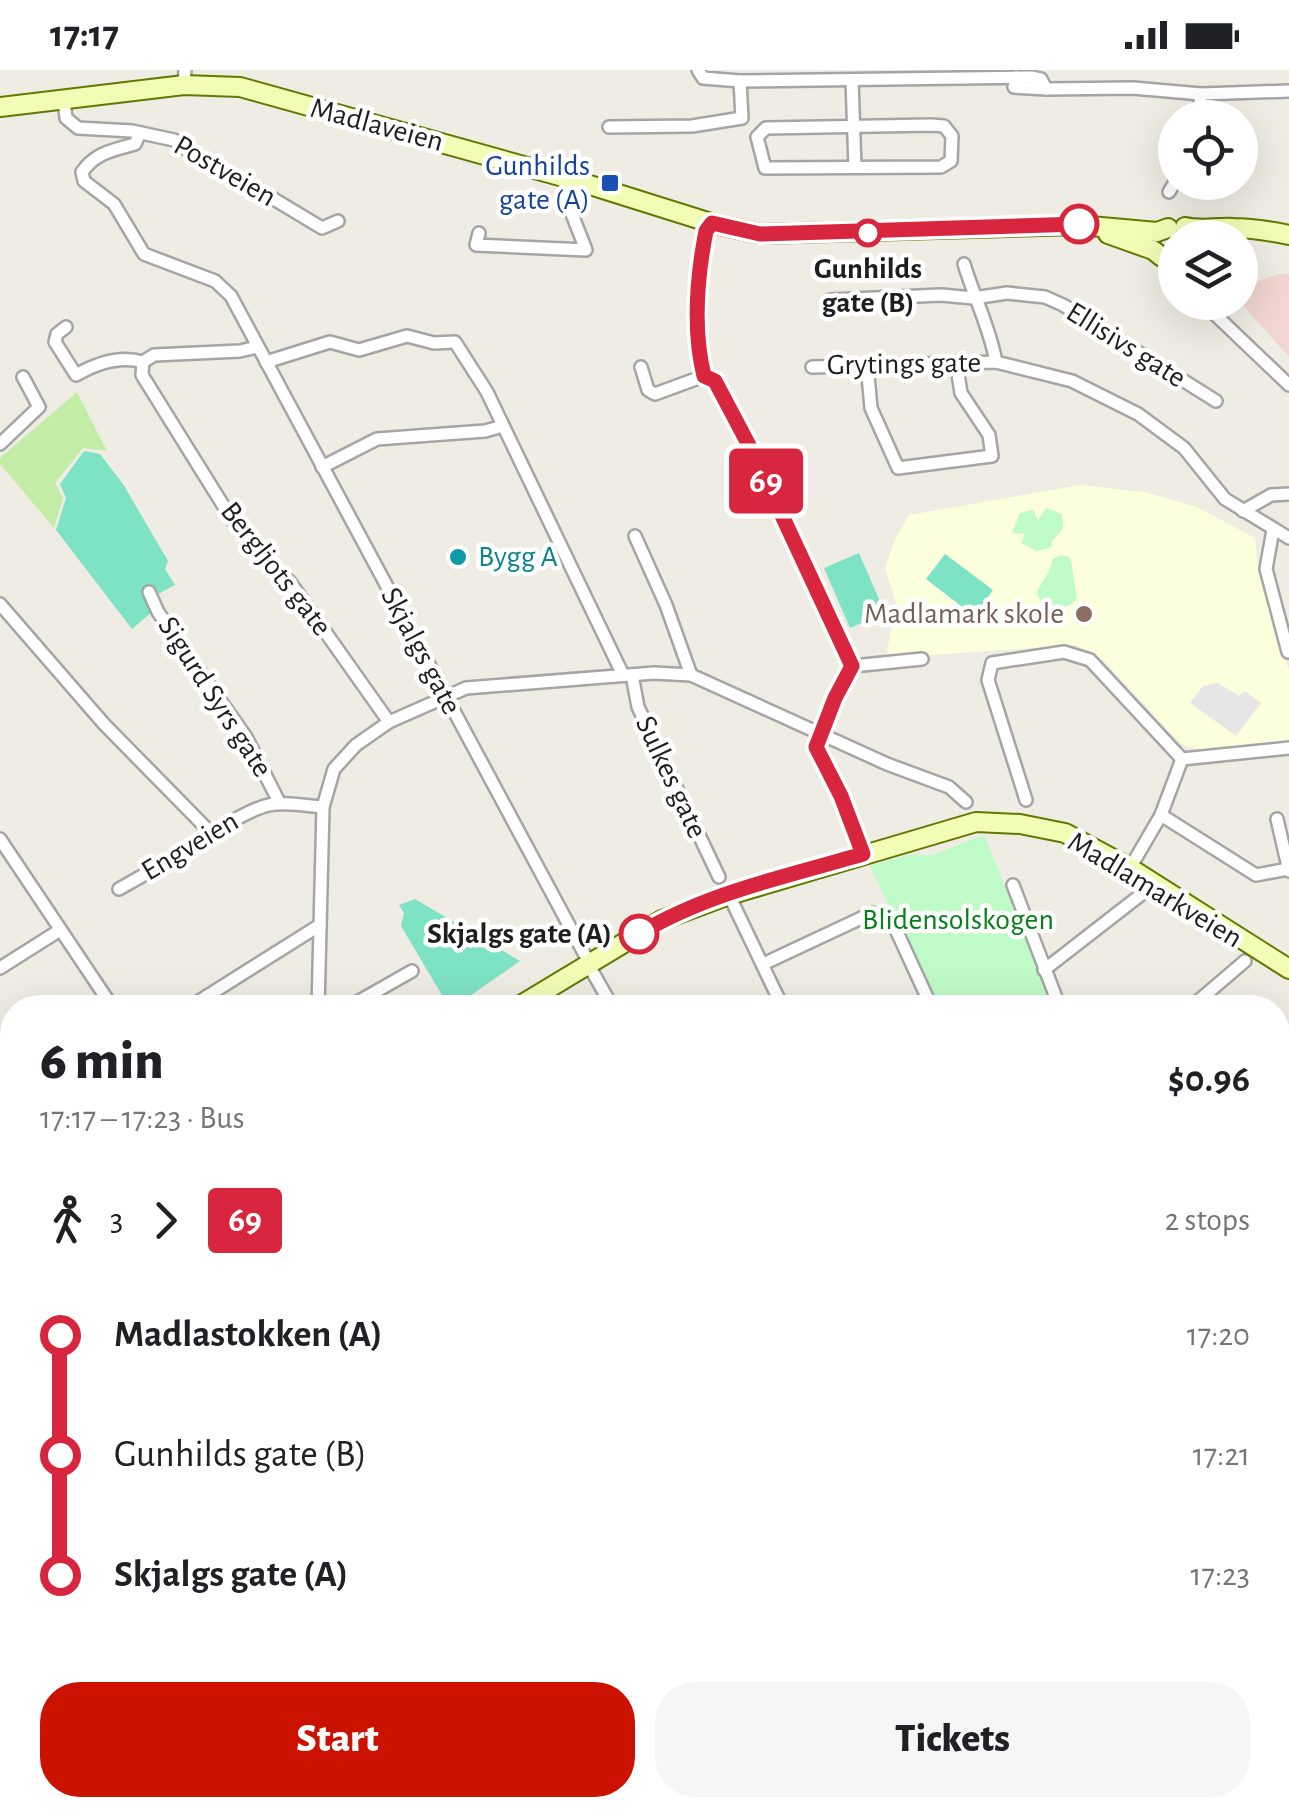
<!DOCTYPE html>
<meta charset="utf-8">
<style>
body{margin:0;font-family:"Alegreya Sans",sans-serif;background:#f6f6f6;color:#202124;height:100vh;display:flex;flex-direction:column;font-size:38px;white-space:nowrap}
*{box-sizing:border-box;margin:0}
p{font-size:32px;color:#757577}
.icon{flex:none;width:55px;height:55px;fill:none;stroke:currentColor;stroke-width:2;stroke-linecap:round;stroke-linejoin:round}
.map{position:relative;flex:1;overflow:hidden}
.drawer{position:absolute;left:0px;top:925px;width:1290px;height:822px;display:flex;flex-direction:column;background:#fff;border-radius:40px 40px 0 0;box-shadow:0 10px 40px #0002}
.drawer>*{flex:none}
.badge{padding:0 20px;border-radius:8px;font-size:35px;line-height:65px}
.tools{position:absolute;left:1158px;top:30px;display:grid;gap:20px}
.tools a{display:grid;place-items:center;width:100px;height:100px;border-radius:50%;background:#fff;box-shadow:0 10px 40px #0002;font-size:50px}
.map>.badge{position:absolute;translate:-50% -50%;box-shadow:0 0 0 5px #fff}
.legs{display:flex;align-items:center;gap:15px;height:110px;padding:0 40px;font-size:32px}
.legs p{margin-inline-start:auto}
.headline{display:flex;align-items:center;justify-content:space-between;height:170px;padding:0 40px}
h1{font-size:55px;font-weight:800;line-height:75px}
.action{display:flex;gap:20px;margin-top:auto;padding:20px 40px}
.action a{flex:1;height:115px;border-radius:40px;background:#cb1200;color:#fff;font-size:40px;font-weight:800;line-height:115px;text-align:center}
.action a+a{background:#f6f6f6;color:#202124}
ul{padding:0 40px;list-style:none}
li{display:flex;align-items:center;gap:35px;height:120px;font-size:38px}
li i{display:grid;place-items:center;width:15px;height:100%;margin:0 12px;background:currentColor}
li i::after{content:'';width:25px;height:25px;margin:-12px;border:8px solid;border-radius:50%;background:#fff}
li p{margin-inline-start:auto}
li:first-child i{background:linear-gradient(#0000 50%,currentColor 0)}
li:last-child i{background:linear-gradient(currentColor 50%,#0000 0)}
.status{display:flex;justify-content:space-between;align-items:center;height:70px;padding:0 50px;background:#fff;direction:ltr}
.status svg{height:28px;fill:currentColor}
.map>svg:first-child{display:block}
</style>
<div class="status"><b>17:17</b><svg viewBox="0 0 49 12"><path d="M0 12V9h3v3zM5 12V6h3v6zM10 12V3h3v9zM15 12V0h3v12zM26 1h20v11H26zM47 4h2v5h-2z"/></svg></div>
<div class="map">
<svg width="1289" height="1746" viewBox="0 0 1289 1746">
<rect width="100%" height="100%" fill="#efece3"/>
<path fill="#f1d6d1" d="M1279 204H1289V287L1240 232V217Z"/>
<path fill="#fcffdc" d="M1080 415 1144 422 1197 437 1255 468 1258 500 1271 533 1289 602V672L1199 680 1181 674 1102 589 1076 575 886 588 896 533 885 498 894 471 909 445Z"/>
<path fill="#c3eca7" d="M77 322 107 381 83 378 55 413 63 428 54 458 0 394V388Z"/>
<g fill="#befbc8">
<path d="M1046 438 1062 444 1063 459 1052 471 1051 477 1037 481 1021 473 1025 464 1012 463 1020 443 1033 440 1038 450Z"/>
<path d="M1059 486H1068L1071 491 1077 529 1068 536 1052 537 1047 542 1037 524C1041 510 1051 504 1052 490Z"/>
<path d="M984 765 1055 937H937L870 796 907 785H932Z"/>
<path d="M1289 1496V1679L1278 1693V1597L1281 1593 1278 1583V1502Z"/>
<path d="M1127 1735H1221L1205 1746H1113Z"/>
</g>
<g fill="#7ee2c4">
<path d="M84 381 100 384 123 414 168 491 165 499 175 515 158 524 149 517 143 521 153 541 132 559 56 460 66 428 60 414Z"/>
<path d="M859 483 885 543 850 558 824 498Z"/>
<path d="M945 484 993 520 974 546 926 509Z"/>
<path d="M415 829 520 891 454 937H449L401 856 404 843 399 835Z"/>
</g>
<path fill="#e6e6e6" d="M1218 613 1239 626 1245 621 1261 633 1236 666 1190 633 1203 616Z"/>
<g fill="none" stroke-linecap="round" stroke-linejoin="round">
<g stroke="#a5a5a5" stroke-width="16">
<g id="street">
<path d="M698 0 703 8 740 11 1031 7 1041 9 1046 19 1133 18 1201 24 1289 21"/>
<path d="M1016 7 1014 17 1046 19"/>
<path d="M852 10 855 97"/>
<path d="M184 15 185 0"/>
<path d="M64 30 66 48 78 58 132 61 174 70 214 99 247 113 322 158 338 151"/>
<path d="M1198 48 1201 24"/>
<path d="M931 55 944 56 952 66 951 91 941 97 765 98 757 67 766 58Z"/>
<path d="M609 57 692 56 742 48 740 11"/>
<path d="M140 63 135 74C114 80 96 82 82 102L84 111 114 134 144 184 215 211 231 226 585 885"/>
<path d="M1169 122 1175 112"/>
<path d="M711 153C694 178 697 275 704 306 731 315 833 554 853 596"/>
<path d="M479 163 476 175 586 180 570 139 574 110"/>
<path d="M1169 193 1175 201"/>
<path d="M964 194C974 227 990 258 996 292"/>
<path d="M830 230 941 225 974 228 1007 223 1045 227 1063 235 1216 331"/>
<path d="M1202 232 1289 315"/>
<path d="M66 257 57 264 55 272 76 305C95 294 120 285 143 292"/>
<path d="M257 277 240 281 154 285 143 292 142 305 231 448 255 481 290 512 389 652"/>
<path d="M266 292 330 272 359 280 407 266 434 273 455 272 487 322 623 605"/>
<path d="M867 295 871 338 898 398 992 386 989 365 961 323 956 292"/>
<path d="M641 297 648 320 655 324 704 306"/>
<path d="M812 297 996 292 1072 311 1138 344 1184 378 1225 429 1289 468"/>
<path d="M0 374 39 337 23 307"/>
<path d="M322 397 377 369 485 361 503 356"/>
<path d="M1243 441 1271 425 1289 424"/>
<path d="M1273 460 1266 499 1288 582"/>
<path d="M635 466 666 535 691 605"/>
<path d="M149 522 158 542 246 667 279 732"/>
<path d="M0 534 104 654 211 763"/>
<path d="M632 605 638 637 719 807"/>
<path d="M1026 730 988 610 992 593 1064 582 1090 590 1182 689"/>
<path d="M1161 745 1256 805 1288 799"/>
<path d="M1277 749 1289 801"/>
<path d="M0 769 113 938"/>
<path d="M863 784 841 726 816 677 835 628 853 596 922 589"/>
<path d="M1130 798 1161 745 1182 689 1289 678"/>
<path d="M1013 815 1060 938"/>
<path d="M119 819 205 770C212 761 221 757 231 752 272 728 277 733 323 737"/>
<path d="M729 825 783 938"/>
<path d="M588 894 613 938"/>
<path d="M763 894 872 843 892 851 932 938"/>
<path d="M0 898 60 860"/>
<path d="M1044 900 1147 820"/>
<path d="M193 935 320 855"/>
<path d="M318 938 323 737 334 699 356 675 389 652 466 618 654 603 691 605 887 694 949 717 966 732"/>
<path d="M347 938 412 901"/>
<path d="M1190 938 1245 891"/>
<path d="M0 1012 12 1028"/>
<path d="M1278 1057 1289 1051"/>
<path d="M1278 1101 1289 1128"/>
<path d="M1278 1290 1289 1286"/>
<path d="M0 1292 12 1309"/>
<path d="M1278 1433 1289 1460"/>
<path d="M0 1572 12 1563"/>
<path d="M0 1698 12 1676"/>
<path d="M0 1728 12 1715"/>
<path d="M89 1735 94 1739 143 1746"/>
<path d="M613 1735 617 1742"/>
<path d="M726 1735 733 1746"/>
<path d="M1012 1735 1035 1746"/>
<path d="M564 1746 593 1735"/>
<path d="M767 1746 769 1745"/>
<path d="M946 1746 969 1735"/>
<path d="M1058 1746 1069 1735"/>
</g>
</g>
<g stroke="#617900" stroke-width="22">
<g id="secondary">
<path d="M0 37 184 15 240 17 574 110 711 153 760 164 1079 155 1157 162 1168 158"/>
<path d="M1185 157C1202 161 1216 157 1233 158 1252 158 1270 161 1289 165"/>
<path d="M1108 164 1153 180 1162 187"/>
<path d="M516 938 662 850 729 825 976 752 1020 754 1065 763 1130 798 1289 899"/>
<path d="M0 1152 12 1145"/>
<path d="M0 1500 12 1514"/>
<path d="M225 1735 235 1746"/>
<path d="M501 1735 509 1746"/>
<path d="M313 1746 338 1735"/>
<path d="M1288 1746 1289 1704"/>
</g>
</g>
<use href="#street" stroke="#fff" stroke-width="11"/>
<use href="#secondary" stroke="#f2fcb5" stroke-width="18"/>
</g>
<g fill="none" stroke-linecap="round" stroke-linejoin="round">
<g stroke="#fff" stroke-width="22">
<path id="line-1" d="M639 864C706 823 788 806 863 784L841 726 816 677 835 628 852 596 752 381 715 311 704 306C693 261 697 207 706 161L712 153 760 164 1079 154"/>
</g>
<use href="#line-1" stroke="#d7263d" stroke-width="15"/>
</g>
<rect fill="#1a4fb4" stroke="#fff" stroke-width="4" x="600" y="103" width="20" height="20" rx="5"/>
<g fill="#fff" stroke="#d7263d" stroke-width="5">
<circle cx="1079" cy="154" r="18"/>
<circle cx="868" cy="163" r="12"/>
<circle cx="639" cy="864" r="18"/>
</g>
<circle fill="#0f9aa8" stroke="#fff" stroke-width="4" cx="458" cy="487" r="10"/>
<circle fill="#8d6e63" stroke="#fff" stroke-width="4" cx="1084" cy="544" r="10"/>
<g text-anchor="middle" dominant-baseline="central" stroke-width="9" stroke-linejoin="round" paint-order="stroke">
<g font-size="30" fill="#1e1e1e" stroke="#fff">
<text transform="translate(377 55) rotate(15)">Madlaveien</text>
<text transform="translate(225 101) rotate(30)">Postveien</text>
<text transform="translate(1126 275) rotate(32)">Ellisivs gate</text>
<text transform="translate(904 294) rotate(-1)">Grytings gate</text>
<text transform="translate(276 499) rotate(52)">Bergljots gate</text>
<text transform="translate(421 581) rotate(62)">Skjalgs gate</text>
<text transform="translate(215 627) rotate(57)">Sigurd Syrs gate</text>
<text transform="translate(671 707) rotate(65)">Sulkes gate</text>
<text transform="translate(190 776) rotate(-31)">Engveien</text>
<text transform="translate(1155 820) rotate(31)">Madlamarkveien</text>
</g>
<g font-size="30" fill="#164399" stroke="#fff" text-anchor="end">
<text x="590" y="96">Gunhilds<tspan x="590" dy="34">gate (A)</tspan></text>
</g>
<g font-size="30" font-weight="bold" fill="#1e1e1e" stroke="#fff">
<text x="868" y="199">Gunhilds<tspan x="868" dy="34">gate (B)</tspan></text>
<text x="612" y="864" text-anchor="end">Skjalgs gate (A)</text>
</g>
<g font-size="30" fill="#0d838f" stroke="#fff" text-anchor="start">
<text x="478" y="487">Bygg A</text>
</g>
<g font-size="30" fill="#785e54" stroke="#fff" text-anchor="end">
<text x="1064" y="544">Madlamark skole</text>
</g>
<g font-size="30" fill="#07801c" stroke="#fff">
<text x="958" y="850">Blidensolskogen</text>
</g>
</g>
</svg>
<div class="tools">
<a><svg class="icon" aria-label="locate" viewBox="0 0 24 24"><circle cx="12" cy="12" r="6"/><path d="M12 2v4M12 18v4M2 12h4M18 12h4"/></svg></a>
<a><svg class="icon" aria-label="layers" viewBox="0 0 24 24"><path d="M12 4l9 5-9 5-9-5zM3 14l9 5 9-5"/></svg></a>
</div>
<b class="badge" style="left:766px;top:411px;background:#d7263d;color:#fff">69</b>
<section class="drawer">
<div class="headline"><div><h1>6 min</h1><p>17:17 – 17:23 · Bus</p></div><b>$0.96</b></div>
<div class="legs"><svg class="icon" aria-label="walk" viewBox="0 0 24 24"><circle cx="13" cy="4" r="2"/><path d="M13 8l-2 6 4 7M11 14l-3 7M7 12l3-4h3l4 4"/></svg>3<svg class="icon" aria-label="forward" viewBox="0 0 24 24"><path d="M9 5l7 7-7 7"/></svg><b class="badge" style="background:#d7263d;color:#fff">69</b><p>2 stops</p></div>
<ul>
<li><i style="color:#d7263d"></i><b>Madlastokken (A)</b><p>17:20</p></li>
<li><i style="color:#d7263d"></i><span>Gunhilds gate (B)</span><p>17:21</p></li>
<li><i style="color:#d7263d"></i><b>Skjalgs gate (A)</b><p>17:23</p></li>
</ul>
<div class="action"><a>Start</a><a>Tickets</a></div>
</section>
</div>
